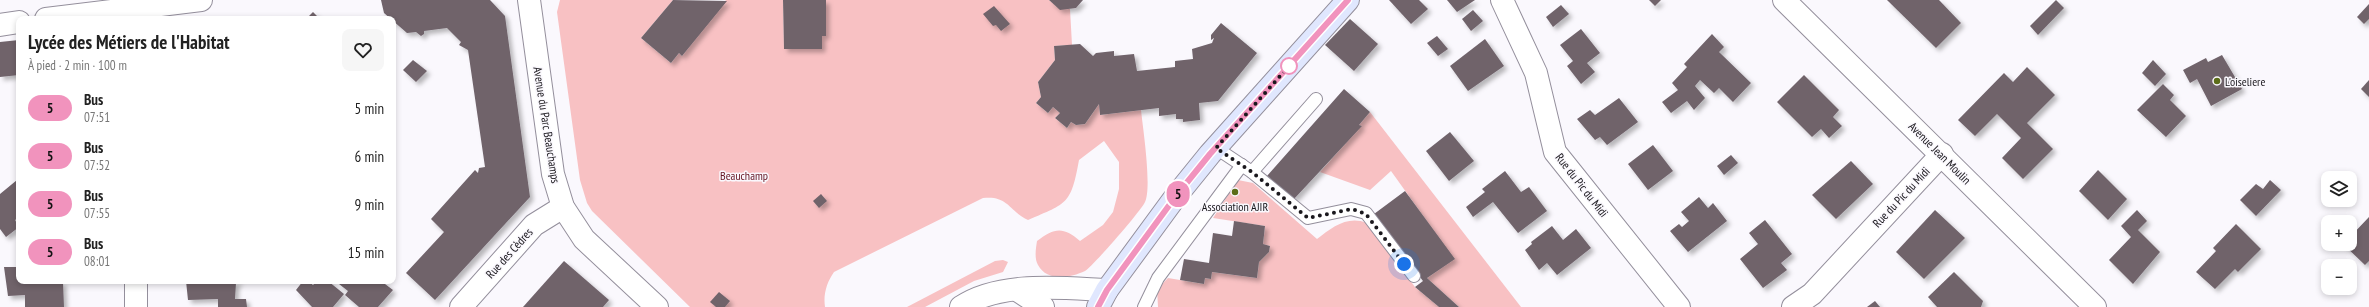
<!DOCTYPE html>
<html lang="fr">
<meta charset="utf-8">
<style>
body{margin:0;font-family:"PT Sans Narrow",sans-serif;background:#f6f6f6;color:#222;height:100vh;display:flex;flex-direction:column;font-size:15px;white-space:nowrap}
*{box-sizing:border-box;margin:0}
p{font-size:13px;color:#767676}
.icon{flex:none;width:22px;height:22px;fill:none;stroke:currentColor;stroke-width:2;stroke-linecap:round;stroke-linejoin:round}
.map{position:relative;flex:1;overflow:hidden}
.drawer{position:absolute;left:16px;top:16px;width:380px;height:268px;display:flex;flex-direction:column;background:#fff;border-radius:8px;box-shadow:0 2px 6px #0003}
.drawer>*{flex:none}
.badge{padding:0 8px;border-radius:13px;font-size:14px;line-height:26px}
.fabs{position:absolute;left:2321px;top:171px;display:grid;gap:8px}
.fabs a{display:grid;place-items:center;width:36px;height:36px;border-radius:8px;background:#fff;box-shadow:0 2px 6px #0003;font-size:20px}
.you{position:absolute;width:20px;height:20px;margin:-10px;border:3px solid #fff;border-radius:50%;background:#1a73e8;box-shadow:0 0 0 6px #1a73e833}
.map>.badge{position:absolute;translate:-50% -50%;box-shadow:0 0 0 2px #fff}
.round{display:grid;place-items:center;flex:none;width:42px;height:42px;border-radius:8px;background:#f6f6f6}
.head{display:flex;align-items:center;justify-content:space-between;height:68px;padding:0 12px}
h1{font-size:19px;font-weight:800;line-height:30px}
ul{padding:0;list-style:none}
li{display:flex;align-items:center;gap:12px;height:48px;padding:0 12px}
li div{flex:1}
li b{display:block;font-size:15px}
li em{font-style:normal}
li .badge{min-width:44px;font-weight:700;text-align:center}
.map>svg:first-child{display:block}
</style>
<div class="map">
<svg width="2369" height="307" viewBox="0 0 2369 307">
<defs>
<filter id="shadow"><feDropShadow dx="3.5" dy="3.5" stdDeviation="2" flood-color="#0004"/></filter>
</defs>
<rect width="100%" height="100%" fill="#faf8fd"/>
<g fill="#f8c1c3">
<path d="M560 0H673L641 38 671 63 679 53 682 56 726 0H783L784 49H822V36H826V0H1049L1060 9H1070L1072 45 1054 46 1055 60 1038 82 1041 97 1036 103 1048 113 1053 107 1060 113 1055 118 1067 128 1071 122 1076 125 1085 124 1099 104 1100 115 1141 110C1143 129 1152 187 1145 202 1141 211 1093 266 1085 271 1070 278 1047 282 1038 265 1034 258 1036 248 1037 241 1054 228 1063 226 1080 241L1103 225 1113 212 1119 189V162L1104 141 1079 160C1071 204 1068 203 1028 220 1009 211 1008 195 983 198L834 272C827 282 823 294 825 307H690L592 211 587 203 580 180 557 12Z"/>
<path d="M1370 112 1521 307H1459L1427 278 1454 259 1391 171 1370 190 1320 172 1361 126 1359 125Z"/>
<path d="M1238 180 1253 183 1317 239C1332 227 1348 215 1367 223L1415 287 1439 307H1158L1157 289 1168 278 1204 284 1205 278 1211 279 1212 272 1257 278 1259 262 1269 252 1270 246 1263 244 1265 226 1213 218Z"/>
<path d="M1003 260 1008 262 1003 272 974 281 925 307H907L995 261Z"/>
</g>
<g fill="#70636b" filter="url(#shadow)">
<path d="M381 0H490L505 16 530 197 435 300 406 273 444 232 431 219 475 170 478 173 479 168 485 167 468 50 459 45 461 42 447 28 424 31V34L421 36 416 32 407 33 384 13Z"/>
<path d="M673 0 727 1 682 56 679 53 671 63 641 38Z"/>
<path d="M783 0H826V36H822V49H784Z"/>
<path d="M1049 0H1083L1076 8 1060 10Z"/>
<path d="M1389 0H1419L1428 9 1411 24Z"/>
<path d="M1447 0H1475L1457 12Z"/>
<path d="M1649 0H1661L1655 6Z"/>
<path d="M1887 0H1939L1961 23 1936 48Z"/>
<path d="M2056 0 2064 8 2038 35 2030 26Z"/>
<path d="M2369 4V19L2364 24 2357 17Z"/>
<path d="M1561 5 1569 14 1553 27 1546 17Z"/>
<path d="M994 6 1010 24 1001 31 996 25 993 26 983 14Z"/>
<path d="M1473 10 1483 21 1471 31 1462 19Z"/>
<path d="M313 12 320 19H306Z"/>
<path d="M1350 19 1378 44 1354 71 1325 45Z"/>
<path d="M1221 23 1257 53 1218 101 1199 103 1200 120 1183 122V119H1176V114L1159 116V108L1100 115 1099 104 1085 124 1076 125 1071 122 1067 128 1055 118 1060 113 1053 107 1048 113 1036 103 1041 97 1038 82 1055 60 1054 46 1080 44 1093 56 1096 53 1114 51V56L1134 54 1137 71 1175 67V61L1193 59 1192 49 1212 43 1214 38 1211 40V35Z"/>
<path d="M1581 29 1600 53 1587 63 1595 72 1581 84 1567 66 1573 61 1560 45Z"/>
<path d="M1712 34 1724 47 1719 52 1751 83 1733 102 1719 88 1714 93 1700 80 1695 86 1705 98 1694 110 1687 101 1671 113 1662 102 1678 90 1672 83 1687 67 1684 64Z"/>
<path d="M1437 36 1448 49 1438 56 1427 43Z"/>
<path d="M1485 39 1504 66 1468 91 1450 66Z"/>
<path d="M19 40V75L0 77V42Z"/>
<path d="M2222 55 2242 89 2211 106 2197 79 2190 83 2183 70 2206 58 2208 62Z"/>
<path d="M413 60 427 71 416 82 403 70Z"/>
<path d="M2153 60 2166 74 2155 86 2142 73Z"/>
<path d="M2027 67 2055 95 2027 123 2053 149 2023 179 2002 158 2021 138 1997 114 1975 136 1958 120 2004 73 2013 82Z"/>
<path d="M1804 75 1839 110 1833 117 1842 126 1829 138 1821 129 1812 137 1777 102Z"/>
<path d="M2369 80V97L2361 89Z"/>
<path d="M2163 84 2174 95 2170 100 2186 116 2166 137 2137 110Z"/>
<path d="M1344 89 1370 112 1359 125 1362 126 1294 199 1267 176Z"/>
<path d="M1619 98 1638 122 1607 145 1600 137 1595 140 1577 119 1590 110 1595 115Z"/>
<path d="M1450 132 1474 161 1449 181 1426 151Z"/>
<path d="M1653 145 1673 171 1648 190 1628 164Z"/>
<path d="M1731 155 1738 163 1724 175 1717 166Z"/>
<path d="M1851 161 1873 184 1836 219 1812 195Z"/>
<path d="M2098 170 2127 199 2108 220 2079 191Z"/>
<path d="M1505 171 1521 192 1529 187 1547 211 1518 233 1493 202 1473 217 1466 207 1485 192 1482 189Z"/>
<path d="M17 180 19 217 15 220 19 227 6 237 0 229V194Z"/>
<path d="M2270 180 2281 190 2256 216 2240 200 2256 184 2263 189Z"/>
<path d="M1405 191 1455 259 1427 278 1459 307H1439L1415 287 1423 281 1374 214Z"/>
<path d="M821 194 827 201 819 208 813 201Z"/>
<path d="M1699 197 1708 208 1713 203 1727 221 1688 252 1670 231 1679 224 1682 227 1689 221 1681 212Z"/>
<path d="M1935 210 1965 238 1924 279 1896 252Z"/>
<path d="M2137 210 2147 221 2138 230 2160 252 2133 284 2109 260 2131 237 2121 226Z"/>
<path d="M2369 217V261L2365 265 2343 244H2350V237Z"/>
<path d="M1765 220 1792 254 1781 263 1787 270 1763 288 1740 259 1758 244 1749 233Z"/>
<path d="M1234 221 1265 226 1263 244 1270 246 1269 252 1259 262 1257 278 1212 272 1211 279 1205 278 1204 284 1180 280 1184 259 1209 263 1213 233 1232 236Z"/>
<path d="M2236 224 2261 249 2238 272 2235 269 2215 289 2196 272 2216 251 2213 248Z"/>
<path d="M1552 226 1563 240 1576 229 1591 248 1557 275 1547 263 1539 270 1525 250 1532 244 1531 242Z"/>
<path d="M564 261 609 300 603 307H523Z"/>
<path d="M4 267H19V281L63 282 64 307H25V295L8 296Z"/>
<path d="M1954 272 1983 301 1981 307H1937L1928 297Z"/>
<path d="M186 281H239V283H236L235 299H246L247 307H218V299L188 300Z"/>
<path d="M303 281H308L313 285 317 281H328L344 294 333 307H312L296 290Z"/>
<path d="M342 281H381L393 290 378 307H359L345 295 348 291 339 284Z"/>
<path d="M719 292 730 301 725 307H716L710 302Z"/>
<path d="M1875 301 1880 307H1867Z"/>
</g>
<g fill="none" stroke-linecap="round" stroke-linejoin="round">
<g stroke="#948f9c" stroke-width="14">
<g id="lane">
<path d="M1216 148 1252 172 1308 218 1351 209 1366 213 1414 276"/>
<path d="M1252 172 1316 99"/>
<path d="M1144 307 1158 278 1242 165"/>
</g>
</g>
<g stroke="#948f9c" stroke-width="24">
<g id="street">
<path d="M529 0 553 174 563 207 584 239 657 307"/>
<path d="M1502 0 1536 73 1555 152 1679 307"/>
<path d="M1784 0 2095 307"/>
<path d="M46 19 201 0"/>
<path d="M0 25 19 22"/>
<path d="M136 281V307"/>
<path d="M1017 290 1043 307"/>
<path d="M461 307 534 225 563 207"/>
<path d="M961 307C1000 281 1061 288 1107 290"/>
<path d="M1793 307 1812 294 1942 154"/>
</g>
</g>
<g stroke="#948f9c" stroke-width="24">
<path id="secondary" d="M1098 307 1107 290 1176 196 1210 154 1348 0"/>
</g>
<use href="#lane" stroke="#fff" stroke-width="12"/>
<use href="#street" stroke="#fff" stroke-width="22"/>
<use href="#secondary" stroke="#e0e7fe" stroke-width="22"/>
</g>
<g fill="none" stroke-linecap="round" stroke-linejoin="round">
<g stroke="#fff" stroke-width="9">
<path id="line" d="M1098 307 1107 290 1176 196 1210 154 1348 0"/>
</g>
<use href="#line" stroke="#f193bd" stroke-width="6"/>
<path stroke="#1a181d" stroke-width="4" stroke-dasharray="0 7.2" d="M1289 66 1216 148 1252 172 1308 218 1352 209 1366 214 1404 264"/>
</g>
<circle fill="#fff" stroke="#f193bd" stroke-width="2" cx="1289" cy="66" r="8"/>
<g fill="#5c6d19" stroke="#faf8fd" stroke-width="1.5">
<circle cx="2217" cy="81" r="4"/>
<circle cx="1235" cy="192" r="4"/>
</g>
<g text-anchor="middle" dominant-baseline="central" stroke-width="3" stroke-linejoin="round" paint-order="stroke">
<g font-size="12" fill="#1a181d" stroke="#faf8fd" text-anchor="start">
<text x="2225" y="81">L'oiseliere</text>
<text x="1235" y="206" text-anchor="middle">Association AJIR</text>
</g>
<g font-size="12" fill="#1a181d" stroke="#faf8fd">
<text transform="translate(547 125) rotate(81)">Avenue du Parc Beauchamps</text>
<text transform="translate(1940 153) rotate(45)">Avenue Jean Moulin</text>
<text transform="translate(1582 185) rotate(52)">Rue du Pic du Midi</text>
<text transform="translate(1901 197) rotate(-47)">Rue du Pic du Midi</text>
<text transform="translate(509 253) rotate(-48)">Rue des Cèdres</text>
</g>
<g font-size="12" fill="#661624" stroke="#faf8fd">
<text x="744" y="175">Beauchamp</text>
</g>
</g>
</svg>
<div class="fabs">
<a><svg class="icon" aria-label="layers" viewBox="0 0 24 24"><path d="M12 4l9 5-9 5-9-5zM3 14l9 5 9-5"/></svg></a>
<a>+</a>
<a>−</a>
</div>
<div class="you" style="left:1404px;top:264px"></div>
<b class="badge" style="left:1178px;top:194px;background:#f193bd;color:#111">5</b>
<section class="drawer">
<div class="head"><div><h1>Lycée des Métiers de l'Habitat</h1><p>À pied · 2 min · 100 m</p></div><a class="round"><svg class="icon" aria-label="heart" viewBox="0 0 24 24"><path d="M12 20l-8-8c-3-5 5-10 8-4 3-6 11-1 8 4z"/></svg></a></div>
<ul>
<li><span class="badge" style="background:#f193bd;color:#111">5</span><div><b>Bus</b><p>07:51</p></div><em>5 min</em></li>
<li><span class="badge" style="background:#f193bd;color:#111">5</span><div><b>Bus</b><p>07:52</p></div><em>6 min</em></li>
<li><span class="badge" style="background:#f193bd;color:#111">5</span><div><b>Bus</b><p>07:55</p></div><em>9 min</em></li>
<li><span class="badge" style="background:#f193bd;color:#111">5</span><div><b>Bus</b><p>08:01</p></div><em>15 min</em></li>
</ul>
</section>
</div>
